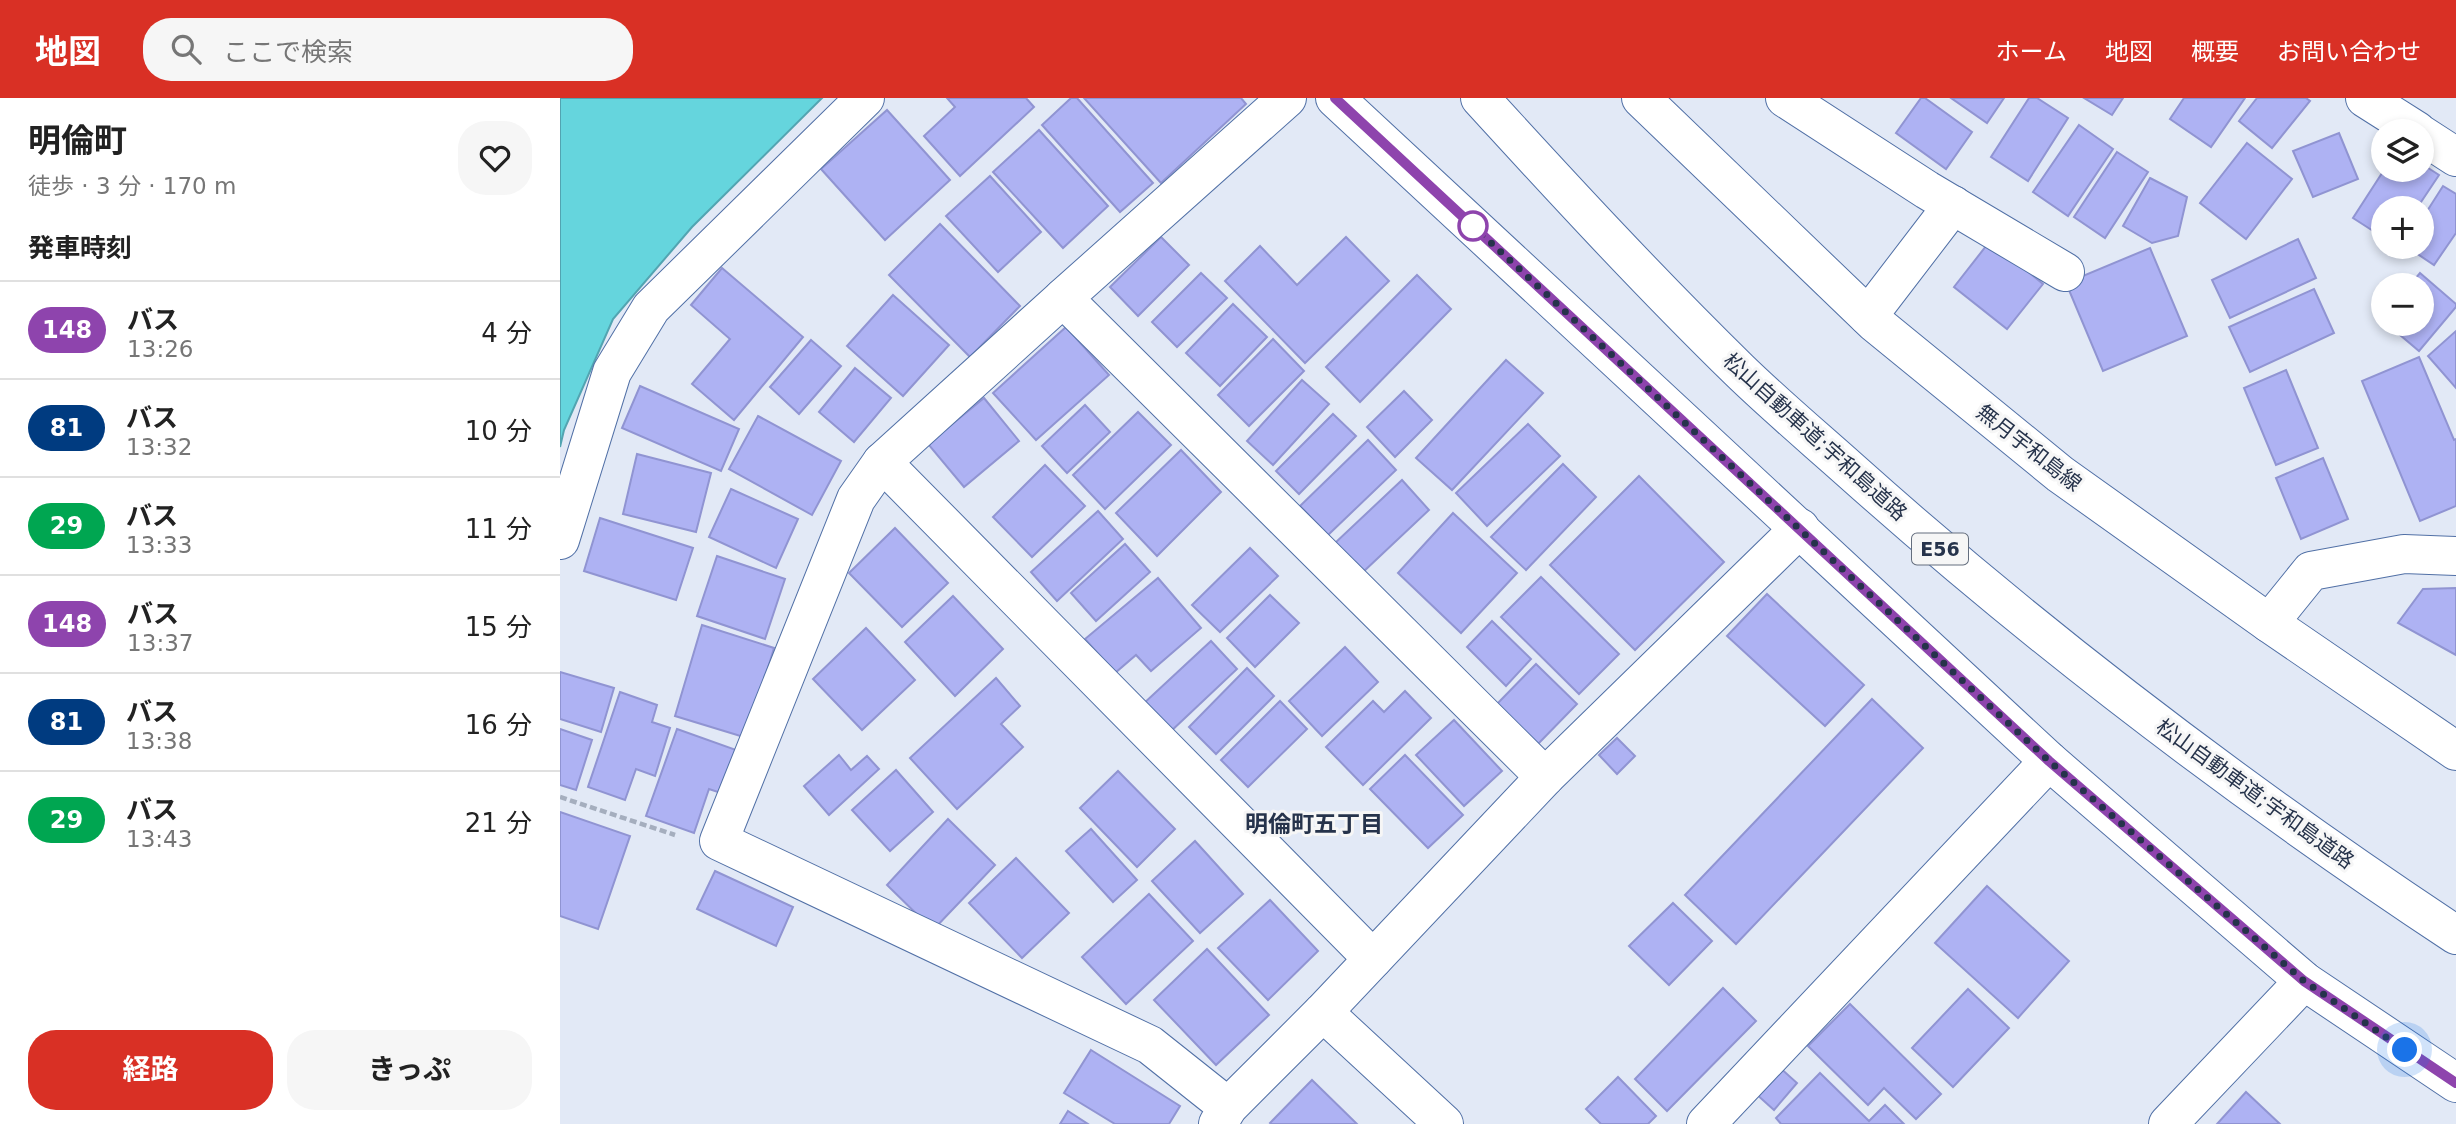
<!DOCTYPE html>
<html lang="ja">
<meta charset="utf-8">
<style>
body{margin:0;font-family:"DejaVu Sans","Noto Sans JP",sans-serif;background:#f6f6f6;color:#222;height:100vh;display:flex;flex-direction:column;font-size:26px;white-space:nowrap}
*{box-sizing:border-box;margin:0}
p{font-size:23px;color:#767676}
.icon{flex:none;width:38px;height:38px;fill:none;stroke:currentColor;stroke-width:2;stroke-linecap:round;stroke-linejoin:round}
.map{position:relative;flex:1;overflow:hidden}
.panel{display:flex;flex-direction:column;background:#fff;width:560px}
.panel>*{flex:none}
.badge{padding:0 14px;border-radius:23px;font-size:24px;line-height:46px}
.fabs{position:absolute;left:1811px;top:21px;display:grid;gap:14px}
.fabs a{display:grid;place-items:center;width:63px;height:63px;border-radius:50%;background:#fff;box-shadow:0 4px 10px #0003;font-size:35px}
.you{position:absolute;width:35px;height:35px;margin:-18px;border:5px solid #fff;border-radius:50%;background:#1a73e8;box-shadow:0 0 0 10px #1a73e833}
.map>.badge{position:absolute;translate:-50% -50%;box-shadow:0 0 0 4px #fff}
h2{padding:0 28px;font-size:26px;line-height:63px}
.round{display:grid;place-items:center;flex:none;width:74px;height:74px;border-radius:28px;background:#f6f6f6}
.head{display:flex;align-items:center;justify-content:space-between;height:119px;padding:0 28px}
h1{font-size:33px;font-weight:700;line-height:52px}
.cta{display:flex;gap:14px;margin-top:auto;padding:14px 28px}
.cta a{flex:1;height:80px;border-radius:28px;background:#d93025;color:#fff;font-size:28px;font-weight:700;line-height:80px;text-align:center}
.cta a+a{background:#f6f6f6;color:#222}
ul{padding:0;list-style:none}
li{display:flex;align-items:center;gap:21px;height:98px;padding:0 28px;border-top:2px solid #e0e0e0}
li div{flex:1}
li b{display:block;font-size:26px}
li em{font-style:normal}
li .badge{min-width:77px;font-weight:700;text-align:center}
header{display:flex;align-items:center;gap:42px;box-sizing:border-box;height:98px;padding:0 35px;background:#d93025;color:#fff}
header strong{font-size:33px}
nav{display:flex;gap:38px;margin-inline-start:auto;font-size:24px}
.search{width:490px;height:63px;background:#f6f6f6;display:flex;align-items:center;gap:18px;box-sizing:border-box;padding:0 24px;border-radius:28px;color:#767676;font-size:26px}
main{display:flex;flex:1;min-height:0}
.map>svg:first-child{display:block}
</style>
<header>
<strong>地図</strong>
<div class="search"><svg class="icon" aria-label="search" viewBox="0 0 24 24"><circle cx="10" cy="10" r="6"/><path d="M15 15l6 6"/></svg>ここで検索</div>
<nav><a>ホーム</a><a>地図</a><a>概要</a><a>お問い合わせ</a></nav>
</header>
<main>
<section class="panel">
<div class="head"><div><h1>明倫町</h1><p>徒歩 · 3 分 · 170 m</p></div><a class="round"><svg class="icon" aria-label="heart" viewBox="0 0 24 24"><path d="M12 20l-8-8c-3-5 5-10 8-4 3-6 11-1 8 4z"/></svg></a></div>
<h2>発車時刻</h2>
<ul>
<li><span class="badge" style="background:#8e44ad;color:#fff">148</span><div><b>バス</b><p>13:26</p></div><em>4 分</em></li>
<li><span class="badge" style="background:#003b80;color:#fff">81</span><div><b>バス</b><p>13:32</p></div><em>10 分</em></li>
<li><span class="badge" style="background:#00a651;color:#fff">29</span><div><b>バス</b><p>13:33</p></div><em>11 分</em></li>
<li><span class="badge" style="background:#8e44ad;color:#fff">148</span><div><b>バス</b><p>13:37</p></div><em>15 分</em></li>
<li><span class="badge" style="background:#003b80;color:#fff">81</span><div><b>バス</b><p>13:38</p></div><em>16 分</em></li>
<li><span class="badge" style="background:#00a651;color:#fff">29</span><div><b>バス</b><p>13:43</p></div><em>21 分</em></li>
</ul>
<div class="cta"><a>経路</a><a>きっぷ</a></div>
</section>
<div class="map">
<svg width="1896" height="1026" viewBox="0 0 1896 1026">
<rect width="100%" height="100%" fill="#e2e9f6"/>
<path fill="#65d5dd" stroke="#52a4b1" stroke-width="2" d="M0 0H262L132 129 53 221 4 332 0 349Z"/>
<g fill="#aeb2f3" stroke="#9094d2" stroke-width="2">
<path d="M387 0H466L474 9 400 78 364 38 395 9Z"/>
<path d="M511 0H517L593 85 560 114 482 27Z"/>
<path d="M524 0H681L686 6 601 85Z"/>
<path d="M1361 0H1365L1412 34 1386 71 1336 35Z"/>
<path d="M1391 0H1444L1427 25Z"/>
<path d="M1469 0H1477L1508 20 1468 83 1431 59Z"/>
<path d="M1524 0H1563L1552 17Z"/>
<path d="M1624 0H1685L1651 49 1610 21Z"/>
<path d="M1697 0H1746L1750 3 1712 50 1679 23Z"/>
<path d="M327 12 390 82 325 142 261 71Z"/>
<path d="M1519 27 1553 51 1508 118 1473 94Z"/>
<path d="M479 32 548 108 503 150 433 74Z"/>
<path d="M1779 35 1798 81 1753 99 1733 53Z"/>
<path d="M1687 45 1732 81 1686 141 1640 105Z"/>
<path d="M1557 54 1588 74 1545 140 1514 119Z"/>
<path d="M1862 66 1879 77 1857 110H1824V140L1793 120 1824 72H1862Z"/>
<path d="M430 78 481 134 438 174 386 118Z"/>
<path d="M1590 80 1627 99 1618 138 1592 145 1563 128Z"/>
<path d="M1883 88 1896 96V135L1874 167 1847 149H1862V121Z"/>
<path d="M380 126 460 208 410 259 329 177Z"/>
<path d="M601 139 629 167 578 218 550 189Z"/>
<path d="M786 139 829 183 745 265 665 183 700 148 737 187Z"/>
<path d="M1738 141 1756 180 1670 220 1652 182Z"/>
<path d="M1430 143 1483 186 1447 231 1394 189Z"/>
<path d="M1590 150 1627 238 1543 273 1506 185Z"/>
<path d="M162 170 243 239 174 322 132 286 170 241 131 207Z"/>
<path d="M641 175 667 200 617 249 592 224Z"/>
<path d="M1860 175 1896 206V209L1859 253 1827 226H1862V187H1850Z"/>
<path d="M857 177 891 211 800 304 766 269Z"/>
<path d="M1754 191 1774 235 1690 274 1669 229Z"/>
<path d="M333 197 389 247 343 298 287 248Z"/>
<path d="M673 206 707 239 660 288 626 255Z"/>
<path d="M506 229 549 277 476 342 433 295Z"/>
<path d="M1896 233V290L1868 258Z"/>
<path d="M713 241 744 273 689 328 658 297Z"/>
<path d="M251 242 281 268 239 316 210 289Z"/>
<path d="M1859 259 1894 342 1896 341V408L1860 423 1802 283Z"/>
<path d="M946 262 983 295 892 392 856 360Z"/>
<path d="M295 270 331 300 294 344 259 314Z"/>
<path d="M1726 272 1758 350 1716 367 1684 290Z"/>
<path d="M742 282 769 306 713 367 687 343Z"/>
<path d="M80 288 179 331 161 373 62 330Z"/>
<path d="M844 293 872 322 835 359 807 329Z"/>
<path d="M424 300 459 343 404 389 368 346Z"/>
<path d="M525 307 550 334 507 375 482 348Z"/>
<path d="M578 314 611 347 545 411 513 377Z"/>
<path d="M773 316 796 338 739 396 716 373Z"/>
<path d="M198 318 281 363 252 417 169 371Z"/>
<path d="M968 326 1000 358 927 428 896 395Z"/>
<path d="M808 342 836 372 768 437 740 408Z"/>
<path d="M621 352 661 394 597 458 556 415Z"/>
<path d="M77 356 151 375 136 434 63 416Z"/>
<path d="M1763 360 1788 421 1741 441 1716 380Z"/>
<path d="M1003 366 1036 399 966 472 931 439Z"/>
<path d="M485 367 525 408 472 459 433 419Z"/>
<path d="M1079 378 1164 464 1075 552 990 467Z"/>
<path d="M842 382 869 412 802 475 775 445Z"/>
<path d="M171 391 238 421 216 470 149 439Z"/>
<path d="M538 413 563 441 497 503 471 474Z"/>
<path d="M893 415 957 475 901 535 838 475Z"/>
<path d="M40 420 133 450 116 502 24 473Z"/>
<path d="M335 430 388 485 342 529 289 475Z"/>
<path d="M565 446 590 474 536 523 511 495Z"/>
<path d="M690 450 718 478 660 534 632 507Z"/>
<path d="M157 458 225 481 205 541 137 518Z"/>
<path d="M981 479 1059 556 1019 596 941 519Z"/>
<path d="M598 480 641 530 591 573 576 557 555 575 525 541Z"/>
<path d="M1896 490V557L1838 525 1863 491Z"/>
<path d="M1207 496 1304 587 1265 628 1167 538Z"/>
<path d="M710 497 739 525 695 569 667 540Z"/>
<path d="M393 498 443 551 395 598 345 544Z"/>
<path d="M932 523 971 561 946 588 907 549Z"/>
<path d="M142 527 214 550 187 640 115 618Z"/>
<path d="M306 530 355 582 302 632 253 581Z"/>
<path d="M651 543 677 571 609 635 582 607Z"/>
<path d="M785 549 818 584 762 638 729 603Z"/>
<path d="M976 566 1017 606 976 648 935 608Z"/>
<path d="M687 570 714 598 656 656 629 629Z"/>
<path d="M0 574 54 590 41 634 0 621Z"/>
<path d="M436 580 460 608 441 626 463 649 397 711 350 660Z"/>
<path d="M845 593 871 620 803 687 766 649 813 603 824 614Z"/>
<path d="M60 594 97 607 92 624 110 630 95 678 76 671 65 702 28 689Z"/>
<path d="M1312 601 1363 650 1176 846 1125 797Z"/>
<path d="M720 603 747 631 688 689 661 662Z"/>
<path d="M894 622 942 673 904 708 856 657Z"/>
<path d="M0 631 32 642 16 692 0 687Z"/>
<path d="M117 631 179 653 164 696 149 691 134 735 86 718Z"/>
<path d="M1057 640 1075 658 1057 676 1039 657Z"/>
<path d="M279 657 291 672 307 658 319 671 269 717 244 688Z"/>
<path d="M845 657 903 717 868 750 810 691Z"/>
<path d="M336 672 373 714 330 753 292 712Z"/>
<path d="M558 673 615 731 577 769 520 710Z"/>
<path d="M0 714 70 738 38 831 0 818Z"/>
<path d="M388 721 435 767 373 832 327 787Z"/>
<path d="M531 731 577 782 553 804 506 753Z"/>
<path d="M635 743 683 796 640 835 592 783Z"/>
<path d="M456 760 509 815 462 860 409 805Z"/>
<path d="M155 773 233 809 216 848 137 811Z"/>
<path d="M1427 788 1509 863 1458 920 1375 845Z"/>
<path d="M589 796 633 843 566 906 522 859Z"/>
<path d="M710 802 758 853 708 902 658 850Z"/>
<path d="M1113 805 1152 843 1109 887 1069 848Z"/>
<path d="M647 851 709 917 656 967 594 902Z"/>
<path d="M1163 890 1196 923 1107 1013 1075 981Z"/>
<path d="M1408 891 1449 930 1393 989 1352 950Z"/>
<path d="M1290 906 1381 996 1356 1021 1324 990 1308 1007 1248 948Z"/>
<path d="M531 952 620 1008 609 1026H555L504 995Z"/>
<path d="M1218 968 1237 985 1214 1012 1195 995Z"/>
<path d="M1260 975 1309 1023 1325 1007 1344 1026H1221L1216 1020Z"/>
<path d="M1058 979 1096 1018 1088 1026H1041L1026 1011Z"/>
<path d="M752 982 797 1026H711L710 1025Z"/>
<path d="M1686 994 1720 1026H1657Z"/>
<path d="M508 1013 528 1026H500Z"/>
</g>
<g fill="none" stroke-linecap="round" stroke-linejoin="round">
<g stroke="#5170a6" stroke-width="40">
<g id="street">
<path d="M727 0 503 200 985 679"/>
<path d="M1225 0 1367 92 1505 174"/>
<path d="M1805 0 1857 33"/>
<path d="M1862 37 1896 59"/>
<path d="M503 200 322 364 813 861"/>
<path d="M1308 218 1393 107"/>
<path d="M322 364 296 401 159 743 590 947 668 1009"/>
<path d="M0 442 52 274 91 210 305 0"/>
<path d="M1709 525 1751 473 1844 456 1896 458"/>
<path d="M763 914 884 1026"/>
<path d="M658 1026 668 1009 763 914 985 679 1240 430"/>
<path d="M1146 1026 1489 663"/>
<path d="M1608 1026 1744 883"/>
</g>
</g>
<g stroke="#5170a6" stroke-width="40">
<g id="secondary">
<path d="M775 0 1489 663 1744 883 1896 985"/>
<path d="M1081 0 1315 225 1500 376 1709 525 1896 653"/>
</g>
</g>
<g stroke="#5170a6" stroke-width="40">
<path id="highway" d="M920 0C1004 92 1089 184 1179 272 1215 307 1253 339 1290 372 1480 542 1683 696 1896 837"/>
</g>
<path stroke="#a5aebe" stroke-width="4.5" stroke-dasharray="7 3.5" stroke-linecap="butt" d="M0 699 115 737"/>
<use href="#street" stroke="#fff" stroke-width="38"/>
<use href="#secondary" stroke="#fff" stroke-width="38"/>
<use href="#highway" stroke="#fff" stroke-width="38"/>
</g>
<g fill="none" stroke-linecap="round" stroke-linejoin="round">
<g stroke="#fff" stroke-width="16">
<path id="line" d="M775 0 1489 663 1744 883 1896 985"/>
</g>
<use href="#line" stroke="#8e44ad" stroke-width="10"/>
<path stroke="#26334b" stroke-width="7" stroke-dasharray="0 12.6" d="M913 128 1489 663 1744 883 1845 952"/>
</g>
<circle fill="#fff" stroke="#8e44ad" stroke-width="3.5" cx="913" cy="128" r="14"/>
<g text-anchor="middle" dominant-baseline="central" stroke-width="6" stroke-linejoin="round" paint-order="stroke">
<rect fill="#f6f6f6" stroke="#646e7e" stroke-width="2" x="1352" y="435.5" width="56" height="31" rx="5"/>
<g font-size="19" font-weight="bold" fill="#26334b">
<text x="1380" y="451">E56</text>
</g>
<g font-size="21" fill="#26334b" stroke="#f6f6f6">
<text transform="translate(1255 339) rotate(42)">松山自動車道;宇和島道路</text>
<text transform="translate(1469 350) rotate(38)">無月宇和島線</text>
<text transform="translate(1695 696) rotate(36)">松山自動車道;宇和島道路</text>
</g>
<g font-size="23" font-weight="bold" fill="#26334b" stroke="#f6f6f6">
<text x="754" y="726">明倫町五丁目</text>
</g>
</g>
</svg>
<div class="fabs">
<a><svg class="icon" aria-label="layers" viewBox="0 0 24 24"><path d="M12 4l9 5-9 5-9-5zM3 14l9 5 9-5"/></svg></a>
<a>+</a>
<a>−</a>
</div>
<div class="you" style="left:1845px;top:952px"></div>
</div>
</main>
